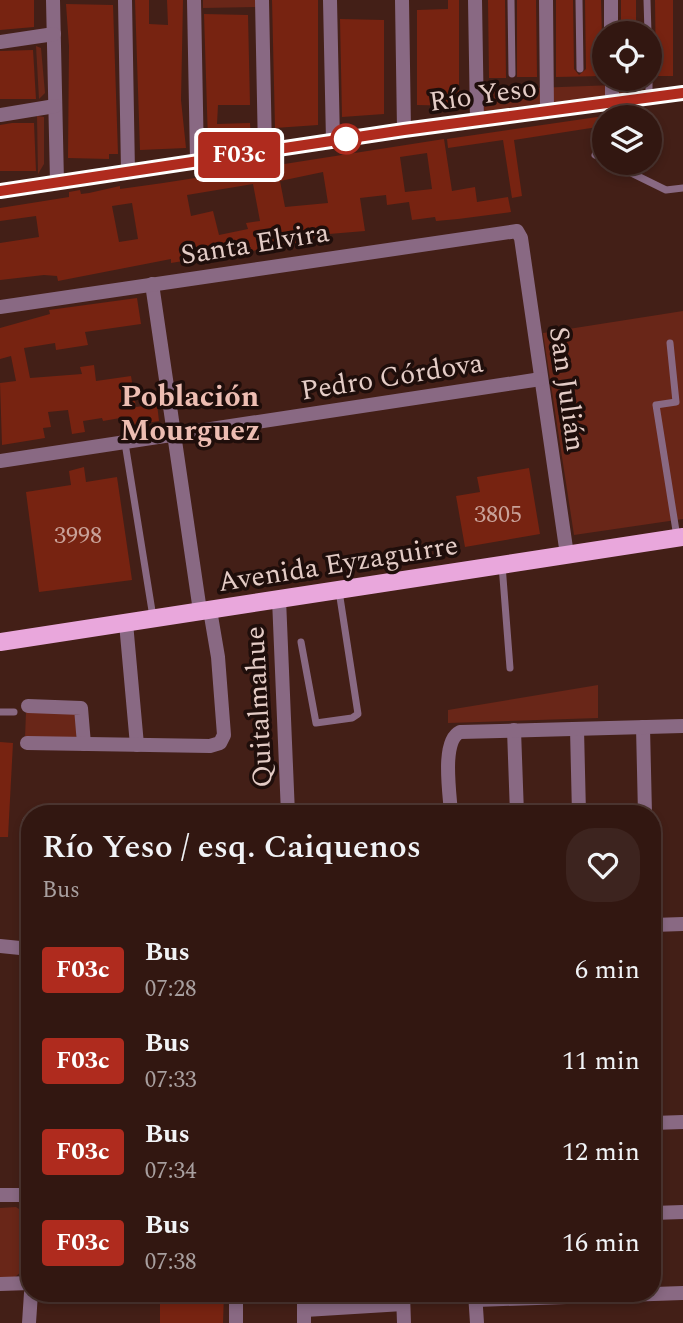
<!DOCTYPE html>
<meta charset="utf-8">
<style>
body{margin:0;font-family:Spectral,serif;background:#3d241f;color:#f1f3f6;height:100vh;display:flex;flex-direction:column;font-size:26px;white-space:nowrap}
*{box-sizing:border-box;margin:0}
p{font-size:23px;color:#a89f9f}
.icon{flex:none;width:38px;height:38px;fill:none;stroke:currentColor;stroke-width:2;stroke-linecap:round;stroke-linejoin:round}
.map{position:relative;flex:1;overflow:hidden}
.side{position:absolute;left:21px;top:805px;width:640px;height:497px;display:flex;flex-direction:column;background:#321711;border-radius:28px;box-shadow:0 4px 10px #0003,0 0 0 2px #4d3631}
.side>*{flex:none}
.badge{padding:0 14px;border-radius:5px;font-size:24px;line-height:46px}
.buttons{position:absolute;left:592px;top:21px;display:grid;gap:14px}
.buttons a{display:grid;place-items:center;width:70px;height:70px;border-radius:50%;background:#321711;box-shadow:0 4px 10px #0003,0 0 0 2px #4d3631;font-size:35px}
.map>.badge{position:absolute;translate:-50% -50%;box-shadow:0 0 0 4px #fff}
.round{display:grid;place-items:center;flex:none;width:74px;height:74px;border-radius:28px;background:#3d241f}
.headline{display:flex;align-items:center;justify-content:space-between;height:119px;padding:0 21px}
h1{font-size:33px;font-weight:600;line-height:52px}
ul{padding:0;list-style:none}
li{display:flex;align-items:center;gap:21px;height:91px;padding:0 21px}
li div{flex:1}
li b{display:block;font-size:26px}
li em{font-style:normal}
li .badge{min-width:77px;font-weight:700;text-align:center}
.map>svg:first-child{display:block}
</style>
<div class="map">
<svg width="683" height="1323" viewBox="0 0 683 1323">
<rect width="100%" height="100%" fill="#431f17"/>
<g fill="#692618">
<path d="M203 0H256V7L203 8Z"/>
<path d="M36 46 41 48 45 93 39 99Z"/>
<path d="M641 84 642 90 621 94 484 111 485 90Z"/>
<path d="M37 116 44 117V164L38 174Z"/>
<path d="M683 311V519L574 535 543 333Z"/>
<path d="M598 685V718L448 723V710Z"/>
<path d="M26 712 77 714 76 739 25 738Z"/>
<path d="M16 1207 22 1211V1271L15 1277 0 1278V1208Z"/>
</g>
<g fill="#772311" fill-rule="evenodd">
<path d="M0 0H34V27L0 30Z"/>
<path d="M135 0H149V24L168 25 167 0H183L181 100 186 148 140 150Z"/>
<path d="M272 0H318V125L275 128Z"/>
<path d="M448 0H459V106L417 105V10L448 9Z"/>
<path d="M488 0H505L506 78H489Z"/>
<path d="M517 0H536L537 77H517Z"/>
<path d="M556 0H573L574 69 579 75 586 69 585 0H601L603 76 556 77Z"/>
<rect x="621" y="0" width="15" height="33"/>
<path d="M655 0H673V76H656Z"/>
<path d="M66 4 113 5 118 154H109V159L68 158 69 46Z"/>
<path d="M204 14 248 15 250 105H218L217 124 250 123 251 138 208 141Z"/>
<path d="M340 19 384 20V114L342 117Z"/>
<path d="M33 50 36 99H0V51Z"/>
<path d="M604 116V126L514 140 522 196 512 198 503 140 448 148 447 139Z"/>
<path d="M12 123H34L36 171H0V125Z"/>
<path d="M444 139 452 191 475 187 477 202 508 197 511 212 458 219 436 221 435 217 412 220 409 202 387 205 386 195 360 198 365 231 317 235 318 238 277 247 251 251V247L207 257V254L182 258 183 261 171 263V259L58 281 57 276 44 275 0 280V243L39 237 36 216 0 221V208L69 197V192L80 190 81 194 89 193 120 186V189L163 183ZM427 153 432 189 405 192 400 157ZM323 172 328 203 285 207 280 181ZM253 184 260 221 246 223 248 229 219 235 213 211 191 216 187 195ZM132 203 138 239 119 242 112 206Z"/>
<path d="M137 298 141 324 85 332 88 345 56 350 55 343 24 348 30 378 82 374 80 367 94 365 96 381 131 376 136 407 157 404 159 421 128 426 126 417 103 421 102 418 83 421 85 432 72 434 68 410 48 412 51 427 43 428 45 438 2 445 0 383 16 381 11 356 0 359V328L50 314 49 310Z"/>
<path d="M84 467 86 482 117 477 132 580 39 592 26 492 71 485 69 471Z"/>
<path d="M529 468 540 534 465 547 456 496 480 492 477 477Z"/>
<path d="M0 742 13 743 8 837H0Z"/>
<path d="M160 1293H224L223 1323H160Z"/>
</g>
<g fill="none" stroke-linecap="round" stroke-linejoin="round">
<g stroke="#896983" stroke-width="7">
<path d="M511 0 512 74"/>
<path d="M579 0 580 69"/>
<path d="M647 0 648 33"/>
<path d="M649 79V97"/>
<path d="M595 155 604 159"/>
<path d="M611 163 666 190 683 188"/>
<path d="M670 343 676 402 656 405 677 537"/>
<path d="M125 443 153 617"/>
<path d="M502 565 510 668"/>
<path d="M301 642 316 723 352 718 358 714 339 591"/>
<path d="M0 712H14"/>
</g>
<g stroke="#896983" stroke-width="14">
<path d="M53 0 57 182"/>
<path d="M125 0 128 172"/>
<path d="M194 0 197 161"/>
<path d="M262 0 265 151"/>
<path d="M330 0 333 141"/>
<path d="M402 0 404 130"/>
<path d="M475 0 477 121"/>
<path d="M546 0 547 111"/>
<path d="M611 0V33"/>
<path d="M0 42 54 34"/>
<path d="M612 79V102"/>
<path d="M0 115 55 106"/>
<path d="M0 191 404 130 683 93"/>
<path d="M152 284 200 611"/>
<path d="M0 307 517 231 521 238 567 555"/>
<path d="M0 461 541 379"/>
<path d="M126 623 137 745"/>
<path d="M28 706 81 708 84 744"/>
<path d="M643 727 645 814"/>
<path d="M577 729 579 814"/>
<path d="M514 730 517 814"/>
<path d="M27 743 210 746 220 743 224 735 218 657 210 610"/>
<path d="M451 814C450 794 441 741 460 732L683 726"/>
<path d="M29 822H30"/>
<path d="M653 925 683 924"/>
<path d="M0 946 30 949"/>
<path d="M653 1050 655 1123"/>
<path d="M653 1123 683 1122"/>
<path d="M0 1195H30"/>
<path d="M653 1213 683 1212"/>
<path d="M0 1284 30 1283"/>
<path d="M236 1293V1323"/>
<path d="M475 1293 477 1323"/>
<path d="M403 1294 404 1323"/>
<path d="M476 1300 683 1293"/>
<path d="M305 1310 403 1304"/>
<path d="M29 1323 31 1293"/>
</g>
<g stroke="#896983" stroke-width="14">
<path d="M279 599 288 814"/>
<path d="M304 1323V1293"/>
</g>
<path stroke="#e9a7dc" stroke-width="18" d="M0 642 683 537"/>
</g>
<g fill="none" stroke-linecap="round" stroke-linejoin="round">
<g stroke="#fff" stroke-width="16">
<path id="line" d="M0 191 404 130 683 93"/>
</g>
<use href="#line" stroke="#af2b1e" stroke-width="10"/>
</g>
<circle fill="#fff" stroke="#af2b1e" stroke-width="3.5" cx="346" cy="139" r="14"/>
<g text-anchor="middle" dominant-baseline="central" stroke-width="7" stroke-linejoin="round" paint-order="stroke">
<g font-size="24" fill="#c9a299">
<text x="498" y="515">3805</text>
<text x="78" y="536">3998</text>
</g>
<g font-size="28" fill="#e4ccc6" stroke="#1f0e0b">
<text transform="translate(483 95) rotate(-8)">Río Yeso</text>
<text transform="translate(255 244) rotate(-9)">Santa Elvira</text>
<text transform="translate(392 377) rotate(-9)">Pedro Córdova</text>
<text transform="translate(567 389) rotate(82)">San Julián</text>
<text transform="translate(338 564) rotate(-9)">Avenida Eyzaguirre</text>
<text transform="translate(259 707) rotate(-93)">Quitalmahue</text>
</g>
<g font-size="30" font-weight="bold" fill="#edbdb2" stroke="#1f0e0b">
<text x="190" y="397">Población<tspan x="190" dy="34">Mourguez</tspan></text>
</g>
</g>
</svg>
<div class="buttons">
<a><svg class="icon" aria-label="locate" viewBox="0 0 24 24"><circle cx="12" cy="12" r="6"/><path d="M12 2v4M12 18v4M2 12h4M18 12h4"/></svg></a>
<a><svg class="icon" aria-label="layers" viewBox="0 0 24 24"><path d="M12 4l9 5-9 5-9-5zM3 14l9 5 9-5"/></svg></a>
</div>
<b class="badge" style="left:239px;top:155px;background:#af2b1e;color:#fff">F03c</b>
<section class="side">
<div class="headline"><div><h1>Río Yeso / esq. Caiquenos</h1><p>Bus</p></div><a class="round"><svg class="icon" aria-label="heart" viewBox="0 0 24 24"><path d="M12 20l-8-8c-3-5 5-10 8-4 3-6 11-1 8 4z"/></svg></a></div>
<ul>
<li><span class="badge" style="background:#af2b1e;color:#fff">F03c</span><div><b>Bus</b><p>07:28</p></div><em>6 min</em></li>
<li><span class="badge" style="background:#af2b1e;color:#fff">F03c</span><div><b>Bus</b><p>07:33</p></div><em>11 min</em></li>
<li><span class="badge" style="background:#af2b1e;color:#fff">F03c</span><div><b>Bus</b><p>07:34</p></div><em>12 min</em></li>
<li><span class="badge" style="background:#af2b1e;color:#fff">F03c</span><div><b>Bus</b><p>07:38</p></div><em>16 min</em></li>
</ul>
</section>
</div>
